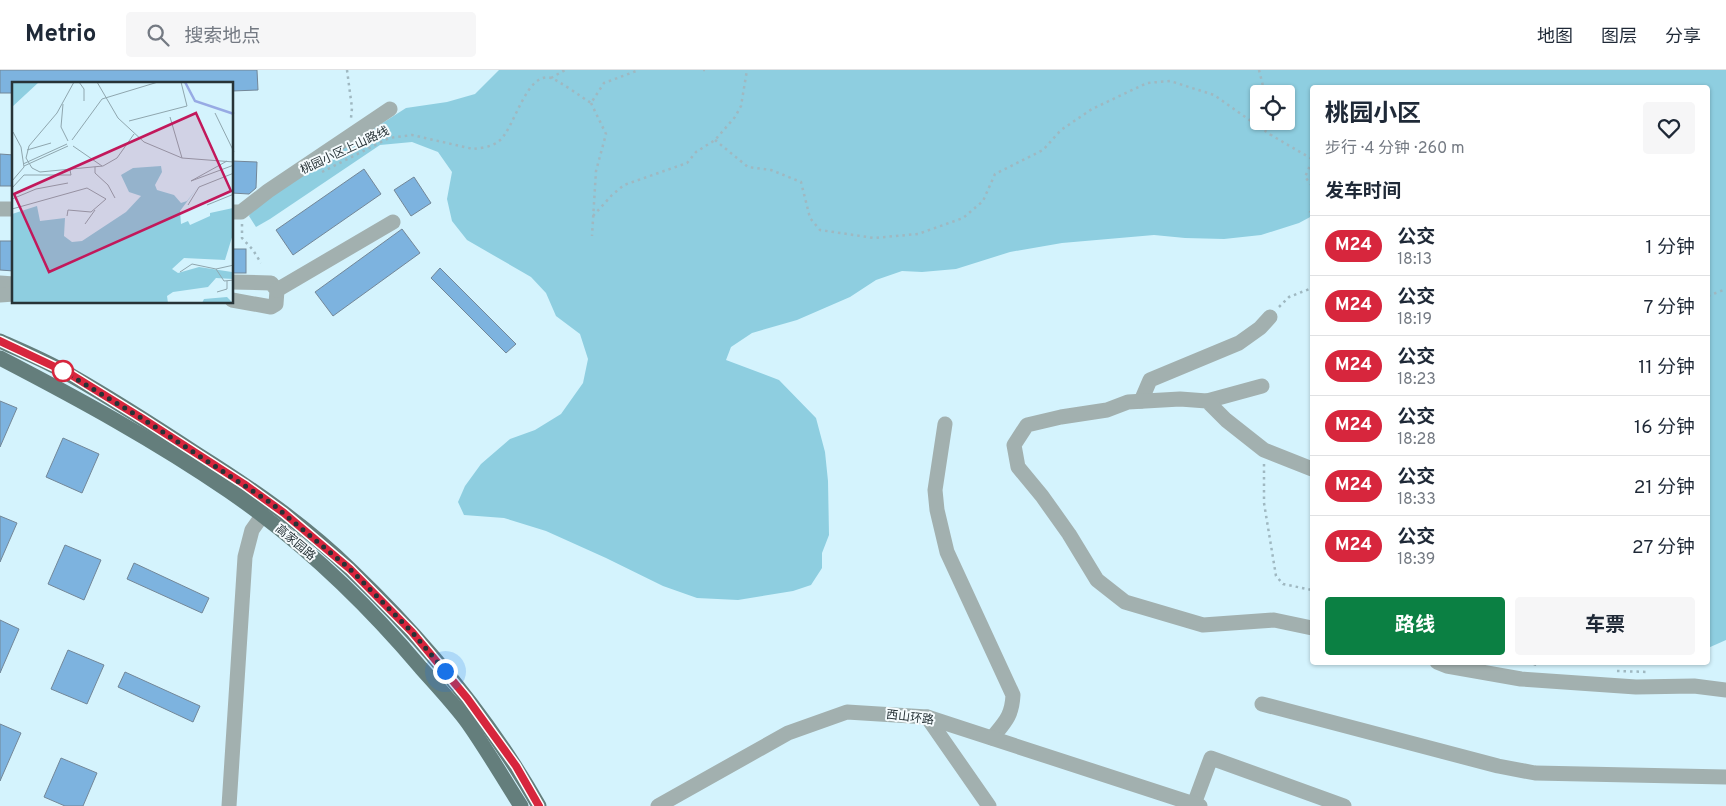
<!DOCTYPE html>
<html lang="zh">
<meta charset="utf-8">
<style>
body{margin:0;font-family:Overpass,"Noto Sans SC",sans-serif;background:#f6f6f7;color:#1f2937;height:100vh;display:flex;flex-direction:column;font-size:19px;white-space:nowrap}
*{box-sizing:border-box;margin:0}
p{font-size:16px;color:#747a83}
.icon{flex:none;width:28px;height:28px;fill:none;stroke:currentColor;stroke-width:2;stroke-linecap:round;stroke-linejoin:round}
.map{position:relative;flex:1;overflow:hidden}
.details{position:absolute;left:1310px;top:15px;width:400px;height:580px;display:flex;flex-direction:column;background:#fff;border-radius:5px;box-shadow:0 1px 4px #0004}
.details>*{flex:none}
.badge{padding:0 10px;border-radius:16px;font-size:18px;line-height:32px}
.buttons{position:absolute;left:1250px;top:15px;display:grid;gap:10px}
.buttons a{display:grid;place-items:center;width:45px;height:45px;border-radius:5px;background:#fff;box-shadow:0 1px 4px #0004;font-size:25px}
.you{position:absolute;width:25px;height:25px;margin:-12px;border:4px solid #fff;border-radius:50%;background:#1a73e8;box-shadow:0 0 0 8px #1a73e833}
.map>.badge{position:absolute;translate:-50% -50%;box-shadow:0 0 0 2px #fff}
h2{padding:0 15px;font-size:19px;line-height:45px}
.round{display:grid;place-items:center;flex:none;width:52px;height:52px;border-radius:5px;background:#f6f6f7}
.summary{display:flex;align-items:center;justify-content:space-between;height:85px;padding:0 15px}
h1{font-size:24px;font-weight:700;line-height:38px}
.primary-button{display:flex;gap:10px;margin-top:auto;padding:10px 15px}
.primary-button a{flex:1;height:58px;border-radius:5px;background:#0b8043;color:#fff;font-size:20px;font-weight:700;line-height:58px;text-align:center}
.primary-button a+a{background:#f6f6f7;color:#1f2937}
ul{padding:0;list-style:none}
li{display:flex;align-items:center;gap:15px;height:60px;padding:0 15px;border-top:1px solid #e0e1e3}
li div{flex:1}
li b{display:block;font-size:19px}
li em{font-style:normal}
li .badge{min-width:55px;font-weight:700;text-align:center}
header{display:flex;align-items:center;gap:30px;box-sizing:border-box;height:70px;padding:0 25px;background:#fff;border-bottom:1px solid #e0e1e3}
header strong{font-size:24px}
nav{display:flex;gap:28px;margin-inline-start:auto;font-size:18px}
.search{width:350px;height:45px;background:#f6f6f7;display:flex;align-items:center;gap:12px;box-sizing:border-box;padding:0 18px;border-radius:5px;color:#747a83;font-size:19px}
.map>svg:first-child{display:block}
</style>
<header>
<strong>Metrio</strong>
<div class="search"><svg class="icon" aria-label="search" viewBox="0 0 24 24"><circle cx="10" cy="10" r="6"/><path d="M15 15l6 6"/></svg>搜索地点</div>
<nav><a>地图</a><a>图层</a><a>分享</a></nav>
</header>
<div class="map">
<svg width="1726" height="736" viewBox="0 0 1726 736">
<rect width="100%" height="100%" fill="#d4f3fd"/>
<path fill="#8ecee0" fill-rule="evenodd" d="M499 0H1726V570L1708 578V18H1312V146L1299 153 1261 165 1224 169 1185 168 1154 165 1062 173 1010 182 956 199 922 202 902 201 876 210 850 227 797 250 752 263 731 277 726 290 779 310 816 348 825 382 828 411 829 465 822 483V498L811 515 793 521 738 530 697 528 663 516 606 488 546 461 504 448 464 445 458 432 465 416 481 394 510 369 535 360 561 344 583 313 588 289 580 264 556 246 546 223 531 207 467 170 452 151 447 129 452 102 438 82 412 72 380 75 270 149 256 157 249 146 256 134 406 38 447 32 475 24ZM1259 24H1286V51H1259Z"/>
<g fill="#7db3df" stroke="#738798">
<path d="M0 0H257L258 20 232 21V14H14V23H0Z"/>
<path d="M0 84 14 85V116H0Z"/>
<path d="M232 91 257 92 256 118 249 124 232 123Z"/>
<path d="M364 99 381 124 293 185 276 160Z"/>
<path d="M414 107 431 133 411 146 394 120Z"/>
<path d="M402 159 420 183 333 246 315 222Z"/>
<path d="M0 171H14V201L0 200Z"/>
<rect x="232" y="179" width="14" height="24"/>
<path d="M440 198 516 274 506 283 431 208Z"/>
<path d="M0 331 17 338 0 377Z"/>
<path d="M63 368 99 384 82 423 46 407Z"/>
<path d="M0 446 17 453 0 492Z"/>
<path d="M65 475 101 490 84 530 48 514Z"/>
<path d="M134 493 209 528 202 543 127 509Z"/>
<path d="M0 550 19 559 0 603Z"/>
<path d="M68 580 104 595 87 634 51 619Z"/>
<path d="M125 602 200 636 193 652 118 617Z"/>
<path d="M0 654 21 663 0 711Z"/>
<path d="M61 688 97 703 83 736H65L44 727Z"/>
</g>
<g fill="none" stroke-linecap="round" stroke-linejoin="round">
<g stroke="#9fb8c1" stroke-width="2.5" stroke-dasharray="2.5 4" stroke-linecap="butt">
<path d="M347 0 352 38 351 48"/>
<path d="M703 0H705"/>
<path d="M1259 0 1265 24"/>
<path d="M551 8 565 0"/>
<path d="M591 33 606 64 596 101 592 166"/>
<path d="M1272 51 1271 65 1312 89"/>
<path d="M715 70 748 97 771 100 801 112 810 148 820 160 874 168 918 164 963 148 983 131 995 104 1043 80 1061 60 1092 39 1147 13 1170 11 1214 25 1271 65"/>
<path d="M1312 91 1305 107 1312 116"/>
<path d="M322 102 389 68 412 65 473 79C481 78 492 77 499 71 514 60 526 1 551 8 558 10 583 28 591 33L604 13 639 0"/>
<path d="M1312 141 1310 142 1312 148"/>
<path d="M593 146 612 125 624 115 687 93 696 82 715 70 735 47 741 36 747 0"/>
<path d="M242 154V168L253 180 261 193"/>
<path d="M1708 226 1726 219"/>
<path d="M1279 237 1289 227 1312 218"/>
<path d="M1264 394V433L1276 506 1283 514 1312 520"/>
<path d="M1521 592 1537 595"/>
<path d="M1617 601 1649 602"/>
</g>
<g stroke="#a2b0af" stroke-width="15">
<path d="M0 139H14"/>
<path d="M232 142H241L268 121 390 39"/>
<path d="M232 212 271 213 277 220 276 234 271 237 232 230"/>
<path d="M0 213 14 214"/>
<path d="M277 220 393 152"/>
<path d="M0 225 14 224"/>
<path d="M1141 331 1150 310 1239 273 1260 258 1270 247"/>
<path d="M1207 331 1262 316"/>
<path d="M945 354 935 420 937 440 947 482 1013 625C1012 646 1005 652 992 668"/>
<path d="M1312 399 1264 380 1226 350 1207 331 1180 329 1128 332 1107 340 1061 347 1027 355 1014 375 1018 397 1042 426 1069 464 1097 510 1125 532 1203 555 1274 550 1312 558"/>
<path d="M1437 592 1447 596 1521 609 1636 617 1694 616 1726 620"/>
<path d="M1262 634 1498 696 1535 703 1726 707"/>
<path d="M927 647 989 736"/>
<path d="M1194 734 1211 688 1344 736"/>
<path d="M229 736 245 487 252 460 269 436"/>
<path d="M658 736 788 663 847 642 927 647 1200 736"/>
</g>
<g stroke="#647e7c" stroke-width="15">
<path d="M0 271C24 282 49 292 72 306 114 330 156 357 197 384 251 418 305 455 351 500 424 570 489 648 539 736"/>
<path d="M0 288C79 329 156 371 229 421 300 470 366 533 421 598 437 616 454 634 468 653 487 680 503 708 521 736"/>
</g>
</g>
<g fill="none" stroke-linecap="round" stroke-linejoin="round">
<g stroke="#fff" stroke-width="11">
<path id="line" d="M0 271 70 304 143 349 244 414 284 443 350 499 412 562 467 628 516 696 539 736"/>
</g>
<use href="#line" stroke="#d7263d" stroke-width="8"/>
<path stroke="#273337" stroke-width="5" stroke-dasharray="0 9" d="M63 301 143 349 271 433 350 499 412 562 445 601"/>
</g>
<circle fill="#fff" stroke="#d7263d" stroke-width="2.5" cx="63" cy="301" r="10"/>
<g text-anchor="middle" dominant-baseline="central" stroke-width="4" stroke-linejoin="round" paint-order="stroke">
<g font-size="12" fill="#273337" stroke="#f5fbfd">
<text transform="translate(345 81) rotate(-25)">桃园小区上山路线</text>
<text transform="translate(295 473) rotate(40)">高家园路</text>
<text transform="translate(910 648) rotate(7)">西山环路</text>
</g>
</g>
<g transform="translate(12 12)">
<rect width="221" height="221" fill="#d4f3fd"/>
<path d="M0 0H27L0 25ZM149 84 150 90 143 103 145 108 162 113 169 121 175 119 186 105 168 129 169 142 176 139 178 143 198 134V131L221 126V152L213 178 172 176 160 187 166 191 187 185 220 190 221 197 204 196 196 205 161 210 155 214 156 221H0V132L25 124 28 139 53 136 52 154 60 160 70 159 114 130 129 114 117 110 109 93 121 86ZM215 215 221 221H190L192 217Z" fill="#8ecee0"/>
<path fill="none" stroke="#97aae4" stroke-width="2.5" d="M173 0 183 19 222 32"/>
<path fill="none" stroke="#8fa6ae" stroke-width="1" d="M62 0 45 31 17 64 14 76 20 86 28 90 91 84 105 76 122 52M67 0 72 7V19M85 0 106 36 132 60 170 76 222 80M51 22 49 45 56 59M203 31 222 70M158 35 170 76M117 39 175 24 169 0M60 58 90 17 146 0M61 64 90 84M15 68 39 61M215 79 179 99 222 83M11 82 55 62M12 84 56 64M83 85V91L96 103 103 116M0 99 12 85 9 65 1 50M0 106 12 93H59L58 88M0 117 24 107 56 101M176 123 187 105 222 91M195 123 222 112M0 127 75 106 94 117 79 130 56 128 55 134M73 142 83 128M204 187 212 199 222 198M168 190 180 182 204 187 222 183M205 210 215 207V199"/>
<path fill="#c2185b" fill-opacity="0.15" stroke="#c2185b" stroke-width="2.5" d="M184 31 219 109 37 190 2 112Z"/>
<rect width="221" height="221" fill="none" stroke="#273337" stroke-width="2.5"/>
</g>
</svg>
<div class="buttons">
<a><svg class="icon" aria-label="locate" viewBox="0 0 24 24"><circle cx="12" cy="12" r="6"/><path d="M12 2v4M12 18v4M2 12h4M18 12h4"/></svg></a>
</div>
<div class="you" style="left:445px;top:601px"></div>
<section class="details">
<div class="summary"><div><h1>桃园小区</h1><p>步行 · 4 分钟 · 260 m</p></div><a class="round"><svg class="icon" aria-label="heart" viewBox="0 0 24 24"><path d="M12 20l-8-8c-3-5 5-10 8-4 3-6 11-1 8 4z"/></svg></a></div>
<h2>发车时间</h2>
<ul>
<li><span class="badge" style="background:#d7263d;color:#fff">M24</span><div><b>公交</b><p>18:13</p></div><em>1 分钟</em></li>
<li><span class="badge" style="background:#d7263d;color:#fff">M24</span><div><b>公交</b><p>18:19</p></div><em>7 分钟</em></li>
<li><span class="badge" style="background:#d7263d;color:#fff">M24</span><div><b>公交</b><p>18:23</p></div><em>11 分钟</em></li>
<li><span class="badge" style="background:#d7263d;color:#fff">M24</span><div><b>公交</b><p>18:28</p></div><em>16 分钟</em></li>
<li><span class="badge" style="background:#d7263d;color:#fff">M24</span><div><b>公交</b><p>18:33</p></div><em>21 分钟</em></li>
<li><span class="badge" style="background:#d7263d;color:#fff">M24</span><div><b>公交</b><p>18:39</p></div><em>27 分钟</em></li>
</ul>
<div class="primary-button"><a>路线</a><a>车票</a></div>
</section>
</div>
